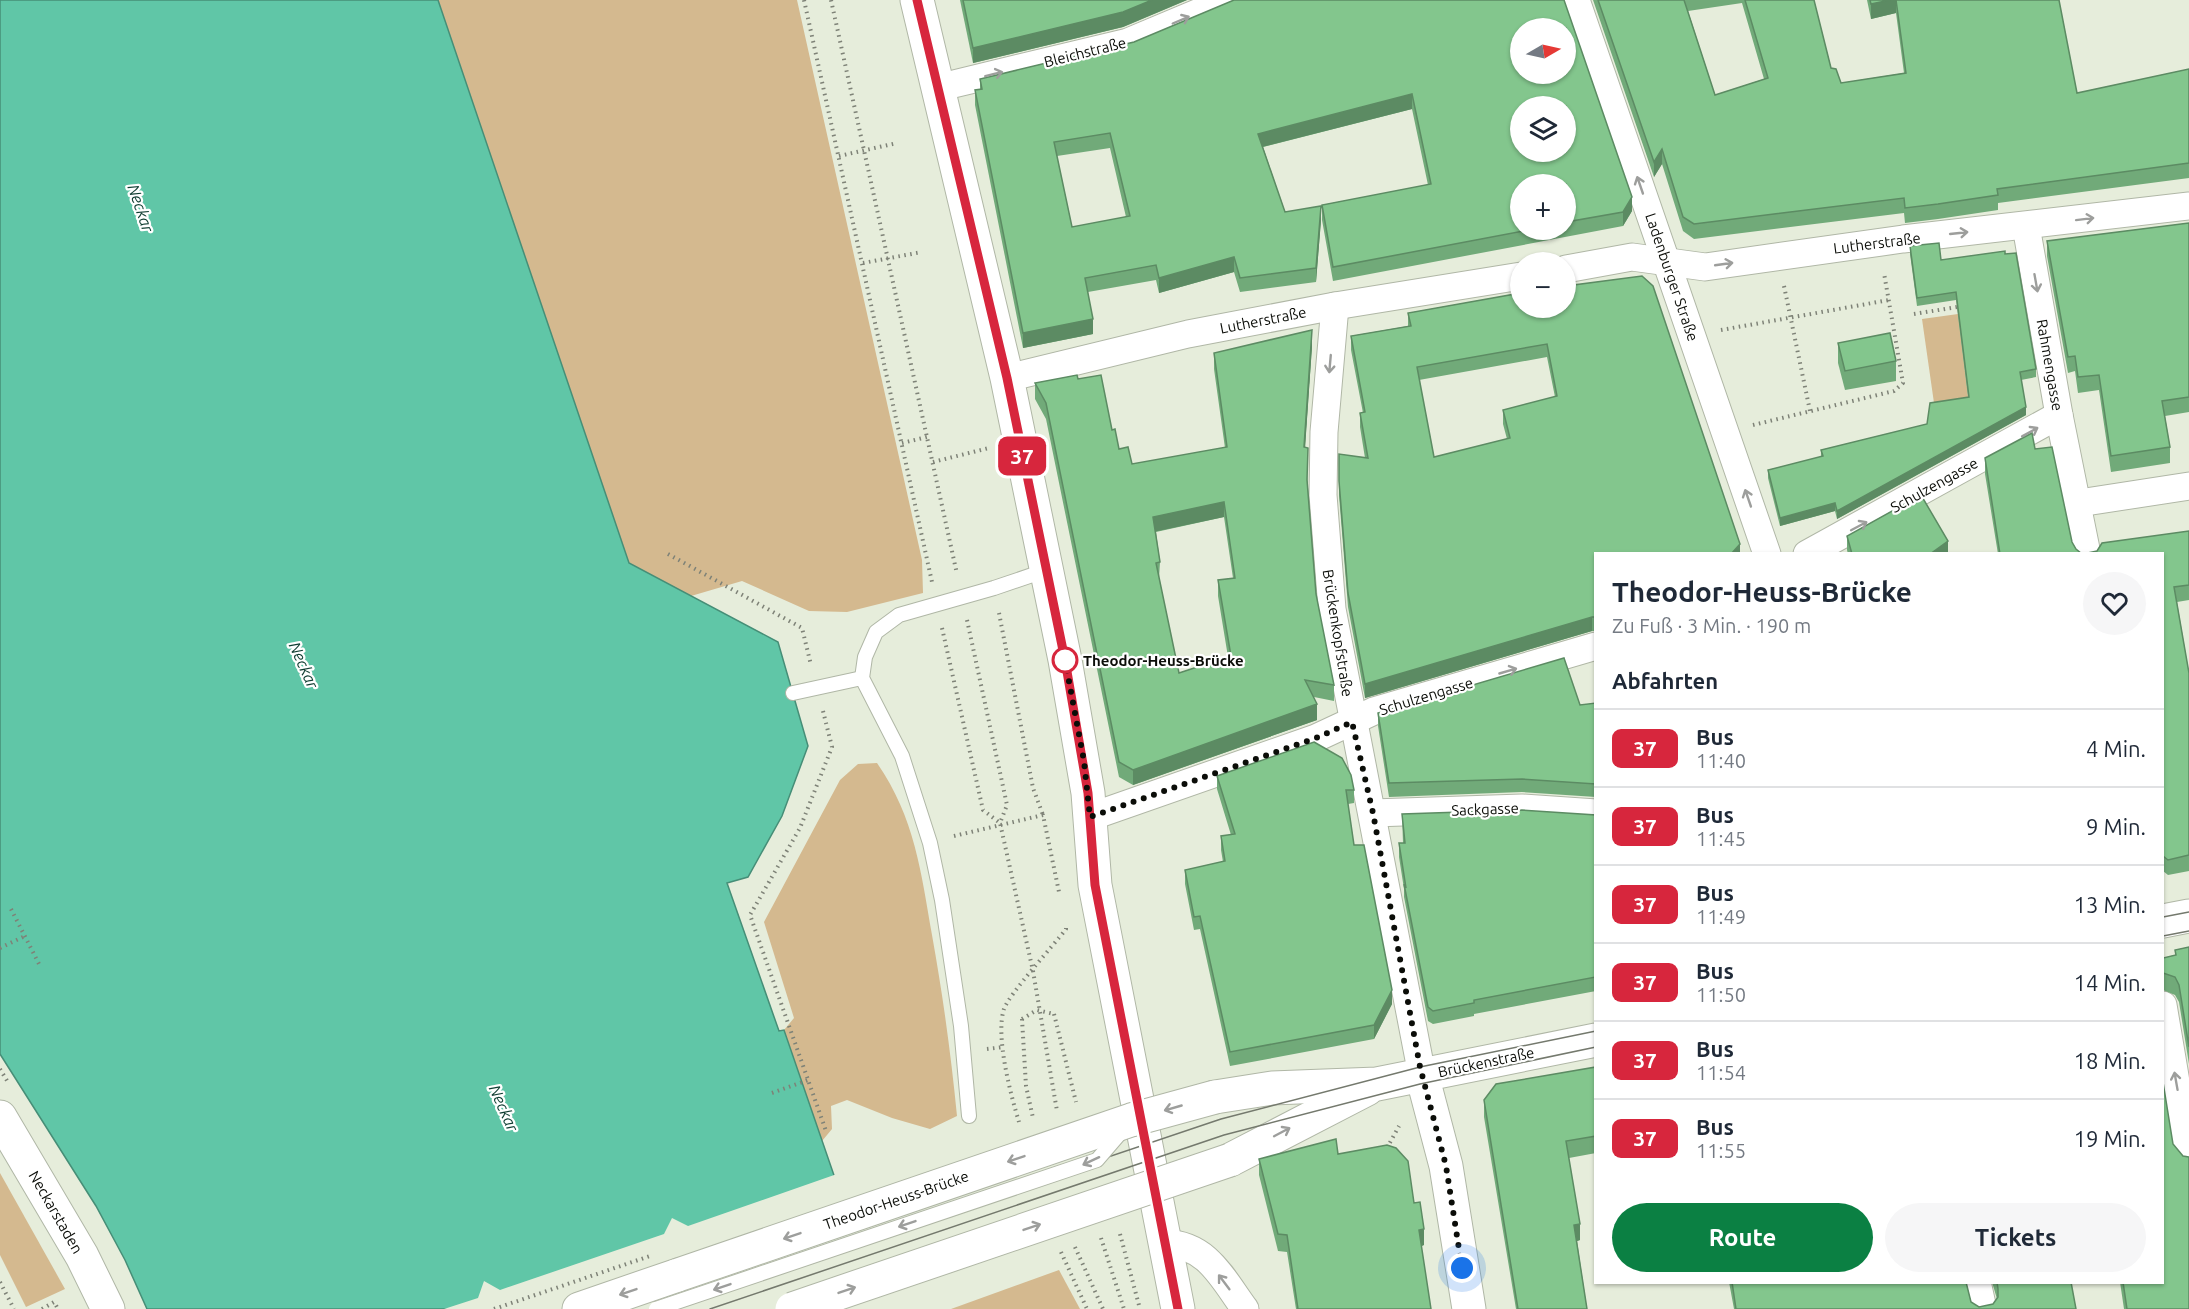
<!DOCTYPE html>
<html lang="de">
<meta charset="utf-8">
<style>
body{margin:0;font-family:Ubuntu,sans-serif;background:#f6f6f7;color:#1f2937;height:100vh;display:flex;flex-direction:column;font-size:22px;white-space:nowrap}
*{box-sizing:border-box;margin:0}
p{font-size:20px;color:#747a83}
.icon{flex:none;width:33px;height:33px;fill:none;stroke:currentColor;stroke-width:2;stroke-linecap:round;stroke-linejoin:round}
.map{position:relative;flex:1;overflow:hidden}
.sheet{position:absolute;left:1594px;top:552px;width:570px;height:732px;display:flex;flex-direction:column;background:#fff;border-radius:0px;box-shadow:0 2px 4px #0004}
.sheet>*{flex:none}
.badge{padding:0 12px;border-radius:9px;font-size:21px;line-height:39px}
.needle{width:39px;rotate:81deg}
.fabs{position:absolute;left:1510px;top:18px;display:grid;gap:12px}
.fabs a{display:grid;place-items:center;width:66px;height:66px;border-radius:50%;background:#fff;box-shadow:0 2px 4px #0004;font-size:30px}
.you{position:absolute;width:30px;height:30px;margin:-15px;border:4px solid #fff;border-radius:50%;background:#1a73e8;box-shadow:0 0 0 9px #1a73e833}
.map>.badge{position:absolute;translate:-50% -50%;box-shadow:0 0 0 3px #fff}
h2{padding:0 18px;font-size:22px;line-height:54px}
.round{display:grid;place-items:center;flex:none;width:63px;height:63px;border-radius:32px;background:#f6f6f7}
.overview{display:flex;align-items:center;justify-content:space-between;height:102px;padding:0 18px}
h1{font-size:28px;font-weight:700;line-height:45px}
.action{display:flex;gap:12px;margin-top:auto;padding:12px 18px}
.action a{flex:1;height:69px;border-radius:36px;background:#0b8043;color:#fff;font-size:24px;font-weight:700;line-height:69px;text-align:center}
.action a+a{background:#f6f6f7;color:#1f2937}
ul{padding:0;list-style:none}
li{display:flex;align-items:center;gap:18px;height:78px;padding:0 18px;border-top:2px solid #e0e1e3}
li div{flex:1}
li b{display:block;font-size:22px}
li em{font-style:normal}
li .badge{min-width:66px;font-weight:700;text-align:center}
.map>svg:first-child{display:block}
</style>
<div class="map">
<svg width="2189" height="1309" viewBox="0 0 2189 1309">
<rect width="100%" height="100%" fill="#e6eddb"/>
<g fill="#d4b98f">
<path d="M438 0H797L922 560 923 593 847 612 809 611 742 581 691 596 629 563Z"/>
<path d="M1958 314 1969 404 1935 410 1922 319Z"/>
<path d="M877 763C915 818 921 872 932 935 943 996 951 1055 957 1116L930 1129 892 1118 847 1100 831 1106 832 1129 822 1141 784 1030 794 1018 764 922 840 780 858 764Z"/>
<path d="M0 1173 65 1289 26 1307 0 1255Z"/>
<path d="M1059 1270 1080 1309H951Z"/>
</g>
<path fill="#60c6a7" stroke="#468e77" stroke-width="1.5" d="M0 0H438L629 563 778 642 808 746 782 816 748 877 727 883 779 1031 784 1030 880 1309H147L125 1260 96 1206 0 1054Z"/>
<path fill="#e6eddb" d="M837 1174 883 1309H444L478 1298 484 1281 500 1290 664 1234 672 1218 688 1226Z"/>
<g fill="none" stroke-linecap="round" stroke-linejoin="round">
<g stroke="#b0b7a6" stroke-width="16">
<g id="lane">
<path d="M793 693 862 678"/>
<path d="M969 1116 961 1026 942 900 930 843 902 756 862 678 865 657 876 632 899 615 994 588 1047 570"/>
</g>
</g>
<g stroke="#b0b7a6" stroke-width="29">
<g id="street">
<path d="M1576 0 1767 554"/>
<path d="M937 88 1128 42 1228 0"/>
<path d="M2026 226 2059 415 2087 554"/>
<path d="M1566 269 1632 257 1705 267 1903 239 2189 206"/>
<path d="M1335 306 1324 432 1323 495 1332 609 1422 1075"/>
<path d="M1007 378 1188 334 1335 306 1521 276"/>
<path d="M2079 503 2189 486"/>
<path d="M1807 554 2059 415"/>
<path d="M1373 813 1522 808 1596 813"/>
<path d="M1090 817 1316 738 1374 711 1596 646"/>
<path d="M2163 1005 2189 1159"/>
<path d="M1165 1243C1208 1245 1222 1278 1245 1309"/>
<path d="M1977 1282 1983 1309"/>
</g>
</g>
<g stroke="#b0b7a6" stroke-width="35">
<g id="secondary">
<path d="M917 0 1007 378 1065 660 1088 793 1095 885 1178 1309"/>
<path d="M2163 921 2189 916"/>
<path d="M1422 1075 1446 1166 1469 1309"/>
<path d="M1215 1097 1272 1088 1377 1084 1596 1040"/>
<path d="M1230 1160 1367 1089"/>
<path d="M579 1309 678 1275"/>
</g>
</g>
<g stroke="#b0b7a6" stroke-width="35">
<path id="primary" d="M0 1117 82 1256 108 1309"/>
</g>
<g stroke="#7e8277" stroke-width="4" stroke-dasharray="1.5 4.5" stroke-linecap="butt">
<path d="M804 0 932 582"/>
<path d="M831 0 957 574"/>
<path d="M839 156 897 143"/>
<path d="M863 263 922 252"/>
<path d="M1784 286 1810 411"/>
<path d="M1914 314 1957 307"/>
<path d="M1721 330 1889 300"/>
<path d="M1753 425 1894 391 1903 383 1884 273"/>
<path d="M902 443 927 437"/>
<path d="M933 462 989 448"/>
<path d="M668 554 802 628 811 665"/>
<path d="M999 613 1033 788 1043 815"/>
<path d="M967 620 1007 805 1000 823 1033 971 1057 1111"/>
<path d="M942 628 983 810 1000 823"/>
<path d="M823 711 832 747 800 828 750 915 826 1131"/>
<path d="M954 836 1043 815 1059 892"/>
<path d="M11 909 39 964"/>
<path d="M0 948 25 936"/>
<path d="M1054 1014 1076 1102"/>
<path d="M1022 1019 1026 1086 1033 1118"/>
<path d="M987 1049 1004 1047"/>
<path d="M0 1069 9 1084"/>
<path d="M772 1093 808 1080"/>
<path d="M1019 1122C1011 1096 995 1036 1004 1009 1009 994 1054 945 1066 929V926"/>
<path d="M1387 1148 1399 1126"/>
<path d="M1120 1234 1140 1309"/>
<path d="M1101 1238 1124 1309"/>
<path d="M1075 1247 1103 1309"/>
<path d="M1061 1252 1087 1309"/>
<path d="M0 1282 14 1309"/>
<path d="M42 1309 54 1302 58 1309"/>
</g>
<use href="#lane" stroke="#fff" stroke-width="14"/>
<use href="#street" stroke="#fff" stroke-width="27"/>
<use href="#secondary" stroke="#fff" stroke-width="33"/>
<use href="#primary" stroke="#fff" stroke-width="33"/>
<g stroke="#74796d" stroke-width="1.5">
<path d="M2163 917 2189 912"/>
<path d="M2163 936 2189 931"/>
<path d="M656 1309 1221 1119 1420 1067 1596 1031"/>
<path d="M710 1309 1224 1135 1420 1084 1596 1047"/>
</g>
<g stroke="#b0b7a6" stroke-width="16" stroke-linecap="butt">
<path id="lane-bridge" d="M656 1309 1097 1160 1122 1131"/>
</g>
<g stroke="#b0b7a6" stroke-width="35" stroke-linecap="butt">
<g id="secondary-bridge">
<path d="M678 1275 1131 1120 1215 1097"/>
<path d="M792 1309 1230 1160"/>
</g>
</g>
<g stroke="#7e8277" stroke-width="4" stroke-dasharray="1.5 4.5" stroke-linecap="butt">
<path d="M1022 1019 1037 1010 1054 1014"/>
<path d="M494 1309 650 1256"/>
</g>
<use href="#lane-bridge" stroke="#fff" stroke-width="14"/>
<use href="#secondary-bridge" stroke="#fff" stroke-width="33"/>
</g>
<g fill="#71aa79" fill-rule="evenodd">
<path d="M960 0H1187L1123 27 973 63Z"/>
<path d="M1234 0 1632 211 1623 226 1333 281 1322 220V205L1428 185 1412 109 1263 147 1285 212 1321 220 1316 282 1240 292 1234 272 1159 293 1156 280 1088 292 1093 334 1023 348 975 105V90L980 89V79L1134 42ZM1110 148 1126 217 1072 227 1057 156ZM1566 184V230H1521Z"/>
<path d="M1593 0H1814L1831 68 1841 83 1904 73 1896 13 1871 19 1867 0H2059L2077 93 2189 69V178L1998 203V210L1938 219 1905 223 1904 213 1694 239 1683 231 1662 164 1654 177ZM1742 3 1764 79 1715 95 1688 11Z"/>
<path d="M2189 223V412L2165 416 2170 447V463L2111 472 2099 390 2078 393 2075 371 2068 373 2047 256V241Z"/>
<path d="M1910 246 1941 260 2036 369V377L2021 380 2026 415 1837 519 1835 511 1780 526 1768 478V470L1821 457V450L1927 424 1968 397 1956 300 1917 306 1910 254Z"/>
<path d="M1521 293 1740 554H1596V631H1592L1365 698 1348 607 1339 495V454L1365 458 1360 427V413H1363L1351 350V336L1408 326V313ZM1547 357 1555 397 1503 410V424L1507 439 1434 457 1419 380Z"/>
<path d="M1838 343 1896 361V381L1845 390 1838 363Z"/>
<path d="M1312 346 1305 447 1316 594 1334 685V701L1314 697 1317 720 1133 785 1119 777 1046 419 1035 399V383L1078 379 1112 430 1119 449 1132 464 1225 448 1214 369V353ZM1224 517 1233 578 1218 580V596L1228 657 1179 673 1159 578 1160 562 1156 532Z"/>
<path d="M2035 449 2072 542 2076 549 2082 554H1998L1985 474V458Z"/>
<path d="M2189 531V600L2177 602 2189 673V871L2168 875 2163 871V554Z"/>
<path d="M1847 536 1948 554H1848L1847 550Z"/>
<path d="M1596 703V797L1522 792 1389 797 1378 726V713L1580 705Z"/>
<path d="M1217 776 1354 790V803L1348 804 1354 845 1392 1004 1374 1039 1230 1066 1200 929 1194 930 1185 884V870L1223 862 1221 850V836L1231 835 1217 789Z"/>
<path d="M1402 814 1596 815V991L1474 1014V1016L1433 1024 1428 1021 1404 897V889L1399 857V843H1403Z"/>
<path d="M2189 947V1064L2179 1002 2175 995 2163 990V958L2175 955V950Z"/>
<path d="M1596 1067V1153L1569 1158 1580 1240 1577 1241 1587 1309H1516L1484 1117V1100Z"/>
<path d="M1338 1154 1414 1203 1424 1245 1421 1246 1431 1309H1296L1287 1252 1278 1251 1259 1175V1159Z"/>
<path d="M1729 1282H1966L1971 1302 1979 1307 1993 1304 1997 1299 1992 1282H2071L2076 1309H1734Z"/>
<path d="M2120 1282H2163L2189 1309H2124Z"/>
</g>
<g fill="#5c8b63">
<path d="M1152 0H1187L1123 27 973 63V48Z"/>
<path d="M1890 0H1896V13L1871 19V4Z"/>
<path d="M1412 94V109L1258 148V134Z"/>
<path d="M1662 149V164L1654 177V162Z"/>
<path d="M1632 197V211L1623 226V212Z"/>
<path d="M1321 206V220L1316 282V268Z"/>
<path d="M1234 257V272L1159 293V278Z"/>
<path d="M1093 319V334L1023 348V333Z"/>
<path d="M1312 330V346L1304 463V447Z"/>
<path d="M2026 407V415L1837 519V511Z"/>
<path d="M1224 502V517L1153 532V517Z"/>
<path d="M1835 503V511L1780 526V518Z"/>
<path d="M1948 541V554H1930Z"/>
<path d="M1740 544V554H1731Z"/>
<path d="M1592 617V631L1365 698V684Z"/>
<path d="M1317 704V720L1133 785V770Z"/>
<path d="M1392 990V1004L1374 1039V1025Z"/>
<path d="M1580 1224V1240L1574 1242V1225Z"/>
<path d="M1424 1229V1245L1419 1247V1230Z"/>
</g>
<g fill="#83c68d" stroke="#5c8b63" stroke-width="1.5" fill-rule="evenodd">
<path d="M963 0H1152L1123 12 973 48Z"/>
<path d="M1234 0H1564L1632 197 1623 212 1566 222V184H1521V230H1529L1333 267 1322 205 1431 184 1412 94 1258 134 1285 212 1321 206 1316 268 1240 278 1234 257 1159 278 1156 265 1085 278 1093 319 1023 333 975 90 982 89 980 79 1134 42ZM1521 28H1566V74H1521ZM1521 106H1566V152H1521ZM1110 133 1130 216 1072 227 1054 142Z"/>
<path d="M1598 0H1684L1715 95 1768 78 1745 0H1814L1831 68 1836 69 1841 83 1906 73 1896 0H2059L2077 93 2189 69V163L1997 189 1998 195 1938 204 1905 208 1904 198 1694 224 1683 217 1662 149 1654 162Z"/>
<path d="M1870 0H1890L1871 4Z"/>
<path d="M2189 223V397L2162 401 2170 447 2111 456 2099 375 2078 377 2075 356 2068 357 2047 241Z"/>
<path d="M1939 243 1941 260 2005 251V254L2016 253 2036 369 2020 372 2026 407 1837 511 1835 503 1780 518 1768 470 1823 456 1821 450 1927 424 1930 403 1969 397 1956 292 1917 298 1910 246Z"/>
<path d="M1642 276 1653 286 1740 544 1731 554H1596V617H1592L1365 684 1348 593 1339 481V454L1368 458 1360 413 1365 412 1351 336 1411 326 1408 313 1521 293V308H1566V286ZM1547 344 1557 396 1503 410 1510 438 1434 457 1417 367Z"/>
<path d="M1312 330 1304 447 1308 448 1307 480 1316 594 1334 685 1305 680 1317 704 1133 770 1119 762 1046 403 1035 383 1077 375 1078 379 1101 375 1112 430 1115 429 1119 449 1128 447 1132 464 1227 447 1214 353ZM1224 502 1235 578 1218 580 1231 656 1179 673 1156 563 1160 562 1153 517Z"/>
<path d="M1890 333 1896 361 1845 371 1838 343Z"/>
<path d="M2032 433 2035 449 2052 447 2072 542 2076 549 2082 554H2000L1985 458Z"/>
<path d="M1921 495 1948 541 1930 554H1852L1847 536Z"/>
<path d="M2189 531V585L2174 587 2189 673V855L2168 860 2163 856V554H2083L2097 551 2102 543Z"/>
<path d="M1564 658 1580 705 1596 703V784L1522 779 1389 783 1378 713Z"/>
<path d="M1314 742 1342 758 1351 775 1354 790H1346L1354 845H1364L1392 990 1374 1025 1230 1052 1200 916 1194 917 1185 870 1225 861 1221 836 1235 834 1217 776Z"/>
<path d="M1522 810 1596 815V977L1474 1000V1003L1433 1011 1428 1007 1404 884 1406 888 1399 843H1405L1402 814Z"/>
<path d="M2189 947V1047L2179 985 2175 977 2163 973V958L2176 955 2175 950Z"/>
<path d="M1596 1067V1136L1566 1141 1580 1224 1574 1225 1587 1309H1518L1484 1100 1496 1084Z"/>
<path d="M2163 1082 2173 1144 2183 1156 2189 1157V1309H2127L2123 1282H2163Z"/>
<path d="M1336 1139 1338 1154 1387 1145 1396 1148 1408 1161 1414 1203 1420 1202 1424 1229 1419 1230 1431 1309H1298L1287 1235 1278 1234 1259 1159Z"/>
<path d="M1732 1282H1966L1971 1302 1979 1307 1993 1304 1998 1297V1289L1997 1282H2071L2076 1309H1736Z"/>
</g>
<defs><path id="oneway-shaft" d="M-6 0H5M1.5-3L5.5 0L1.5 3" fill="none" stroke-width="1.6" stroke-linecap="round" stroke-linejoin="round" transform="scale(1.5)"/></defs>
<g stroke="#9d9e9c">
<use href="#oneway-shaft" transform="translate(1181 20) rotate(-23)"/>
<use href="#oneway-shaft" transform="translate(994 74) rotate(-14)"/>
<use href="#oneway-shaft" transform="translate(1640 185) rotate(-109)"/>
<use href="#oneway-shaft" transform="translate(2085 219) rotate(-7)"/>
<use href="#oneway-shaft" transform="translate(1959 233) rotate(-6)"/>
<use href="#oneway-shaft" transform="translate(1724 264) rotate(-8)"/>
<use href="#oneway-shaft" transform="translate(2036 283) rotate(80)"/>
<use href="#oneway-shaft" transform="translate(1330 364) rotate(95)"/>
<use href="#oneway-shaft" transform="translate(2030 432) rotate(-29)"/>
<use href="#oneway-shaft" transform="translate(1748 498) rotate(-109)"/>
<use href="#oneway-shaft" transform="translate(1859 526) rotate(-28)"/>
<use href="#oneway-shaft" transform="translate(1508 671) rotate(-16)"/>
<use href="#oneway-shaft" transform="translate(2176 1081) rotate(-100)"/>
<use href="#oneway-shaft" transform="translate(1173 1108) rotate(164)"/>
<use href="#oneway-shaft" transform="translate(1282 1132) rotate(-28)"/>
<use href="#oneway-shaft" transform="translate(1016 1159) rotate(161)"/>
<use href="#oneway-shaft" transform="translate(1091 1161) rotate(155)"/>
<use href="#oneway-shaft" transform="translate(907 1224) rotate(161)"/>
<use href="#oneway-shaft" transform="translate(1032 1227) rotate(-19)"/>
<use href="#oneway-shaft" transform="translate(792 1236) rotate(161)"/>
<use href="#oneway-shaft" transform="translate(1224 1282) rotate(-127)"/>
<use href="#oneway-shaft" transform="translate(722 1287) rotate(161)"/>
<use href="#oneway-shaft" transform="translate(847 1290) rotate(-19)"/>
<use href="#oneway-shaft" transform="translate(628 1292) rotate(161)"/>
</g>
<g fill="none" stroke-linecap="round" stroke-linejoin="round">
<g stroke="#fff" stroke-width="14">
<path id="line" d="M917 0 1007 378 1065 660 1088 793 1095 885 1178 1309"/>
</g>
<use href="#line" stroke="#d7263d" stroke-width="9"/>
<path stroke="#0b0d08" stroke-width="6" stroke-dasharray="0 10.8" d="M1065 660 1084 761 1090 817 1316 738 1352 722 1373 813 1420 1067 1446 1166 1462 1268"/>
</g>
<circle fill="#fff" stroke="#d7263d" stroke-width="3" cx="1065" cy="660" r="12"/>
<g text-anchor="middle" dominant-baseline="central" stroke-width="4.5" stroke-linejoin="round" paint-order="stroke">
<g font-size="15" fill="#0b0d08" stroke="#fff">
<text transform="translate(1085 52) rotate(-14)">Bleichstraße</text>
<text transform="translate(1877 243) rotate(-7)">Lutherstraße</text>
<text transform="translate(1672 277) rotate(71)">Ladenburger Straße</text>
<text transform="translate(1263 320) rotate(-11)">Lutherstraße</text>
<text transform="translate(2050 365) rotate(80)">Rahmengasse</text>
<text transform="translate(1934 485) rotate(-29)">Schulzengasse</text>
<text transform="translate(1338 633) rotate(81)">Brückenkopfstraße</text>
<text transform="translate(1426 696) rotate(-17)">Schulzengasse</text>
<text transform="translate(1485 809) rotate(-2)">Sackgasse</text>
<text transform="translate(1486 1062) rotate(-12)">Brückenstraße</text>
<text transform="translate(896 1200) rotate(-19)">Theodor-Heuss-Brücke</text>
<text transform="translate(56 1212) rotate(60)">Neckarstaden</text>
</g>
<g font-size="15" font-weight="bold" fill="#0b0d08" stroke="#fff" text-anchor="start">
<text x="1083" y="660">Theodor-Heuss-Brücke</text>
</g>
<g font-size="16" font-style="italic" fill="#0f3d31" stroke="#fff">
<text transform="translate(141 208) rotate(71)">Neckar</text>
<text transform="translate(304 665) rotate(66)">Neckar</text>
<text transform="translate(504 1108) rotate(66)">Neckar</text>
</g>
</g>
</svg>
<div class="fabs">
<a><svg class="needle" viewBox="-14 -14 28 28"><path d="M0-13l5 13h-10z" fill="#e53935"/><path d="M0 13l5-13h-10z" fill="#747a83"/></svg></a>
<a><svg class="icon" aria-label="layers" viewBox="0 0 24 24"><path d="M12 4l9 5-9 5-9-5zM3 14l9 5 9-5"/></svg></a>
<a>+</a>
<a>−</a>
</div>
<div class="you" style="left:1462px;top:1268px"></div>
<b class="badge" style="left:1022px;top:456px;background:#d7263d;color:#fff">37</b>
<section class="sheet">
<div class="overview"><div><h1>Theodor-Heuss-Brücke</h1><p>Zu Fuß · 3 Min. · 190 m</p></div><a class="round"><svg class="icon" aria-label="heart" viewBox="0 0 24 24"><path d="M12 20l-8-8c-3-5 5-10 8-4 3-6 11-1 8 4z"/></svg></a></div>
<h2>Abfahrten</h2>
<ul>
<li><span class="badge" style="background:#d7263d;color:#fff">37</span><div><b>Bus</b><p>11:40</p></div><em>4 Min.</em></li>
<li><span class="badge" style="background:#d7263d;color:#fff">37</span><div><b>Bus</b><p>11:45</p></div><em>9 Min.</em></li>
<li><span class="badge" style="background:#d7263d;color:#fff">37</span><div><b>Bus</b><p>11:49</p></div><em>13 Min.</em></li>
<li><span class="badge" style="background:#d7263d;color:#fff">37</span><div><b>Bus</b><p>11:50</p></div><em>14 Min.</em></li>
<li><span class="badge" style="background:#d7263d;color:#fff">37</span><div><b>Bus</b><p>11:54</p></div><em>18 Min.</em></li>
<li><span class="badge" style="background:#d7263d;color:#fff">37</span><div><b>Bus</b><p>11:55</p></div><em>19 Min.</em></li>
</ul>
<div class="action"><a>Route</a><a>Tickets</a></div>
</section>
</div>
